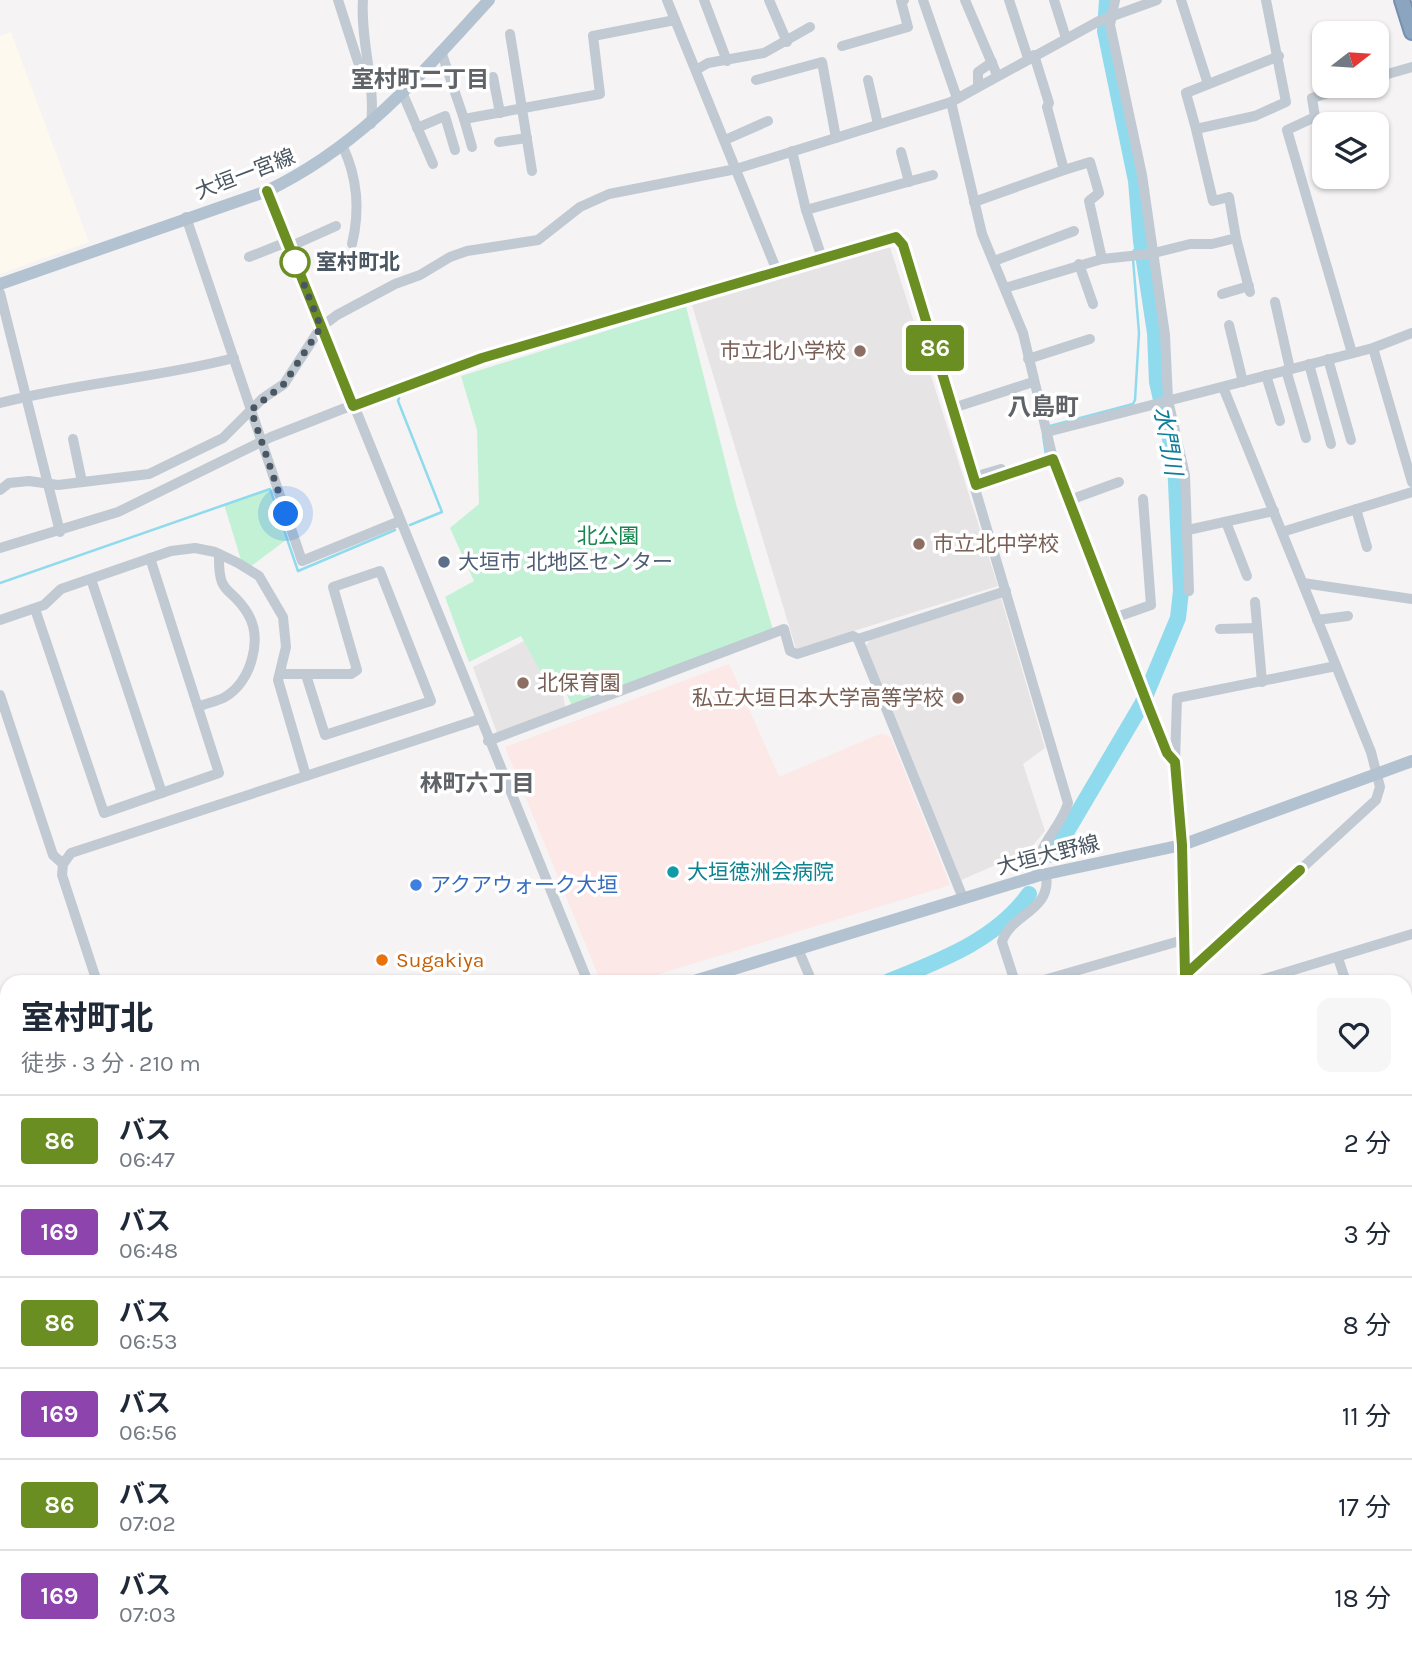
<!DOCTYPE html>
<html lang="ja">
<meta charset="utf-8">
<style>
body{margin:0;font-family:Karla,"Noto Sans JP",sans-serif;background:#f6f6f7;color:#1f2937;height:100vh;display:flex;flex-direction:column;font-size:26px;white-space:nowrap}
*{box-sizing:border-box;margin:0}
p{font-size:23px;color:#747a83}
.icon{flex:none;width:38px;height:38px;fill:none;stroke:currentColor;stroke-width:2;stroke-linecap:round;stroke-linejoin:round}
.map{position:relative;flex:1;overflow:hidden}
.details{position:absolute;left:0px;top:975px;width:1412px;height:681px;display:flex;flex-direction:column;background:#fff;border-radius:21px 21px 0 0;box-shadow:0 2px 5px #0004}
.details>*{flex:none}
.badge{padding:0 14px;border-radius:5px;font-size:24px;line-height:46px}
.needle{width:46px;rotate:73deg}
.buttons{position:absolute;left:1312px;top:21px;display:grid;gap:14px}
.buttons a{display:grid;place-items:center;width:77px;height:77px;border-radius:14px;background:#fff;box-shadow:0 2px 5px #0004;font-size:35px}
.you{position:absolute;width:35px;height:35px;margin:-18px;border:5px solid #fff;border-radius:50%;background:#1a73e8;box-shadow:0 0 0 10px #1a73e833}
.map>.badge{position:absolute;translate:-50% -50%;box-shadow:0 0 0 4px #fff}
.round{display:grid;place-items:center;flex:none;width:74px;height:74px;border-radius:14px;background:#f6f6f7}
.head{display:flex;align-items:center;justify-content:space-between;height:119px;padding:0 21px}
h1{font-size:33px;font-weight:700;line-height:52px}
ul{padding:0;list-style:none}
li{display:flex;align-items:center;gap:21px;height:91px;padding:0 21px;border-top:2px solid #e0e1e3}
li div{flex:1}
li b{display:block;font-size:26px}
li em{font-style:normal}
li .badge{min-width:77px;font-weight:700;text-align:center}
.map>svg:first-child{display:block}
</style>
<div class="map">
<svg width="1412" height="1654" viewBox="0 0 1412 1654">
<rect width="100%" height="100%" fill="#f5f3f3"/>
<path fill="#fdf9ef" d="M11 32 89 242 0 274V36Z"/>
<g fill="#e6e4e5">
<path d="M890 247 998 586 796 649 692 305Z"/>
<path d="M1001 598 1045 748 1023 764 1045 831 1028 851 961 880 865 647 870 640Z"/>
<path d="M524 641 544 677 561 680 565 707 497 733 473 667Z"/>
</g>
<path fill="#fce8e6" d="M729 664 779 777 882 733 891 738 950 885 633 982H601L505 747Z"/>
<g fill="#c3f1d5">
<path d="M686 306 736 504 773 630 572 706 559 677 544 678 521 636 469 662 445 597 474 581 450 528 479 504 477 430 461 376Z"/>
<path d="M269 490 286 540 250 567 241 560 224 504Z"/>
</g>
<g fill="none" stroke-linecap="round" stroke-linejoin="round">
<g stroke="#90daee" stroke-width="2.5">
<path d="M1133 252 1141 241"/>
<path d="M399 398 398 401 442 512 410 525"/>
<path d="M1050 426 1133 404 1135 400 1139 333 1133 259"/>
<path d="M1042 458 1046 455 1043 435"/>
<path d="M0 583 270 489 298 571 395 530"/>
</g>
<g stroke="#90daee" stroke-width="16">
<path d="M1053 855 1142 704 1178 618 1181 591 1175 461 1157 382 1155 333 1141 241 1136 181 1105 31 1107 0"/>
<path d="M887 982C939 961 995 941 1029 894"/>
<path d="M1405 1312 1412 1299"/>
<path d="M1405 1342 1412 1363"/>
</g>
<g stroke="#7690ad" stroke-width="18">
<g id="highway">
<path d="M1402 0 1412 32"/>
<path d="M1405 1423 1412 1421"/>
<path d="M1405 1437 1412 1435"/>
<path d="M755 1654 771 1648"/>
<path d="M790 1654 806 1648"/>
</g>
</g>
<g stroke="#c1cad2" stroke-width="10">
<path d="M338 0 358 62 367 68"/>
<path d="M363 0C360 41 376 84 371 124"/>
<path d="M667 0 777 271"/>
<path d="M704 0 727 61"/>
<path d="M769 0 787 42"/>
<path d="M923 0 957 98"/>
<path d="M965 0 997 75"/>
<path d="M1009 0 1028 58"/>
<path d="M1054 0 1066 38"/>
<path d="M1115 0 1110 25 1142 175 1165 335 1168 400 1185 475 1189 591"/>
<path d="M1181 0 1208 84"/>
<path d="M510 34 532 171"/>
<path d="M842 46 908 27 901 1 904 0"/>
<path d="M441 51 464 119 600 94 593 36 675 20"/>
<path d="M696 70 708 63 764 53 810 27"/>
<path d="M493 77 500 113"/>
<path d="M1377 77 1412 67"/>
<path d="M756 80 822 62 836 138"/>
<path d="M868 80 878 124"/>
<path d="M978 85V72L992 62"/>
<path d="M1351 86 1312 98 1315 117 1287 130 1352 353"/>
<path d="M402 92 433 164"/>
<path d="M951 102 982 234 1023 333 1053 459 1167 753 1175 762 1187 982"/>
<path d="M464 119 472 147"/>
<path d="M417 128 445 116 455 150"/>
<path d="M1196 129 1186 93 1279 56"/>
<path d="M725 140 768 121"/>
<path d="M499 142 527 138"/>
<path d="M343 147C357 177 360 211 352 244"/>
<path d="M792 151 806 210 822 258"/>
<path d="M901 152 909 182"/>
<path d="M1064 170 1090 162 1099 193 1089 201 1102 259"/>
<path d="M267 191 588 982"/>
<path d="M974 202 1064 170 1047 107 1049 103 1034 55"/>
<path d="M806 210 933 175"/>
<path d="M186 217 302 561 400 521"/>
<path d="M1236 238 1250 292"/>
<path d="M289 247 336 226"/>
<path d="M249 257 287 242"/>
<path d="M994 261 1074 231"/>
<path d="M1079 264 1093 304"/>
<path d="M1005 288 1102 259 1150 254 1190 244H1212L1236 238 1229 197 1213 201 1196 129 1255 116 1286 102 1266 0"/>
<path d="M0 293 60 532"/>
<path d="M1222 294 1249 286"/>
<path d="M1275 302 1290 369"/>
<path d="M1229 325 1243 382"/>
<path d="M1373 348 1412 482"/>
<path d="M1028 359 1090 339"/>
<path d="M1328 359 1351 440"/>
<path d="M1309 364 1331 444"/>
<path d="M1286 370 1306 438"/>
<path d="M1266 375 1280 421"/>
<path d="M0 403C77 383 157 378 234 358"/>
<path d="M953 408 1033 382"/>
<path d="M1047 432 1373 348 1412 333"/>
<path d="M73 439 82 482"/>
<path d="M974 477 1001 469"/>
<path d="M976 485 1053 459"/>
<path d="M0 490 9 483 29 481 58 485 149 474 223 438 262 399 284 384 321 327 337 315 395 284 420 275 450 257 467 251 538 240 580 207 609 194 736 169 951 102 1099 21 1157 0"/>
<path d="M1067 501 1119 482"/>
<path d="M1356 509 1367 547"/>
<path d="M1226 522 1247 576"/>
<path d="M1188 530 1274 511"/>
<path d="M1282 532 1412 492"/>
<path d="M0 548 118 512 271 437 391 390 482 358 896 237 903 245 1068 803C1061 829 1034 847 1037 876"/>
<path d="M91 579 162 793"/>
<path d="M1303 583 1412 599"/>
<path d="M1255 602 1262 682"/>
<path d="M35 609 104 813 219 773 150 558"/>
<path d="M1114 618 1151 605 1143 499"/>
<path d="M0 620 44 605 61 589 171 551 195 548 215 552 238 563 259 576 283 617 286 647 278 680 306 776"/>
<path d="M1317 620 1348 616"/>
<path d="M1220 629 1257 628"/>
<path d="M858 639 963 898"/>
<path d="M280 674H351L357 670 333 587 380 571 431 701 325 735 306 675"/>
<path d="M0 695 53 855 63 864"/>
<path d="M200 706C208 703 218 701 225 697 251 681 263 640 248 614 230 584 218 598 219 554"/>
<path d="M488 741 784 629 790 651 797 654 853 636 858 639 1006 591"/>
<path d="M1175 762 1177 698 1336 666"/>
<path d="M798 949 812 982"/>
<path d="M1338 958 1346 982"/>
<path d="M97 982 62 875 63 864 71 853 480 719"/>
<path d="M1015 982 1002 942C1010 914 1052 911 1046 875"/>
<path d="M1037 982 1183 940"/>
<path d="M1178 982 1376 800 1380 787 1371 752 1223 387"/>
<path d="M1254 982 1412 934"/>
<path d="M1405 1114 1412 1111"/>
<path d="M1405 1146 1412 1165"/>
<path d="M1405 1293 1412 1286"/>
<path d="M1405 1367 1412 1385"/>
<path d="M1405 1488 1412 1486"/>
<path d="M0 1584 7 1619"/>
<path d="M1405 1632 1412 1643"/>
<path d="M12 1648 13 1654"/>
<path d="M156 1648 157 1654"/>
<path d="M333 1648 334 1654"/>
<path d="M431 1648 433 1654"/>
<path d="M867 1648 869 1654"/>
<path d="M1032 1648 1034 1654"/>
<path d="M544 1654 581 1648"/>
<path d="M879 1654 895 1648"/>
<path d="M1124 1654 1141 1648"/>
<path d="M1233 1654H1247"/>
<path d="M1311 1654 1350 1648"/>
</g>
<g stroke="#b3c2d1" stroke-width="12">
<path d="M0 284 267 191C362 145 418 77 489 0"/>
<path d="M691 982 1037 876 1182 845 1412 761"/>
<path d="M0 1550 7 1549"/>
</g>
<use href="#highway" stroke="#8ba5c1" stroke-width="14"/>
<g stroke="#b5b8bd" stroke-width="2.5">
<path d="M0 1287 7 1316"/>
<path d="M0 1349 7 1375"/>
<path d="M0 1426 7 1452"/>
<path d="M66 1648 67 1654"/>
<path d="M80 1648 82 1654"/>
<path d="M92 1648 93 1654"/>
</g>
</g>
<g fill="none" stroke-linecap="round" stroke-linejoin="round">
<g stroke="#fff" stroke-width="16">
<path id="line" d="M267 191 353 406 482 358 896 237 903 245 976 485 1053 459 1149 708 1167 753 1175 762 1182 845 1185 975 1300 870"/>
</g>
<use href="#line" stroke="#6b8e23" stroke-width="10"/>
<path stroke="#4a5661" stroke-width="7" stroke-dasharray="0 12.6" d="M286 514 251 410 284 384 321 327 295 262"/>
</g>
<circle fill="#fff" stroke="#6b8e23" stroke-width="3.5" cx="295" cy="262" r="14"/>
<g fill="#8d6e63" stroke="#fff" stroke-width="2.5">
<circle cx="860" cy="351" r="7"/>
<circle cx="919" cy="544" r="7"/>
<circle cx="523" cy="683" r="7"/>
<circle cx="958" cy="698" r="7"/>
</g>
<circle fill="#5c6f8a" stroke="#fff" stroke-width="2.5" cx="444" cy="562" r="7"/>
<circle fill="#0f9aa8" stroke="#fff" stroke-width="2.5" cx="673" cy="872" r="7"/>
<circle fill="#3f7fe0" stroke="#fff" stroke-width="2.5" cx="416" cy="885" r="7"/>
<circle fill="#e8710a" stroke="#fff" stroke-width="2.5" cx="382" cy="960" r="7"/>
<g text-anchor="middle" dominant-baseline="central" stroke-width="7" stroke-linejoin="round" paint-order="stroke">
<g font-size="21" fill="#4a5661" stroke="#fff">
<text transform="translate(245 174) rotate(-21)">大垣一宮線</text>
<text transform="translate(1048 855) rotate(-14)">大垣大野線</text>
</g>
<g font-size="21" font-weight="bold" fill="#4a5661" stroke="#fff" text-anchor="start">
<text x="316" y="262">室村町北</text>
</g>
<g font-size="21" fill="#785e54" stroke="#fff" text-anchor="end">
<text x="846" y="351">市立北小学校</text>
<text x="933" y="544" text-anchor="start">市立北中学校</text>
<text x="537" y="683" text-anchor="start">北保育園</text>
<text x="944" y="698">私立大垣日本大学高等学校</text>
</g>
<g font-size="21" fill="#17864f" stroke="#fff">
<text x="608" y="536">北公園</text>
</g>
<g font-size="21" fill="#4e5e75" stroke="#fff" text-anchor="start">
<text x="458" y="562">大垣市 北地区センター</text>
</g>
<g font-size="21" fill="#0d838f" stroke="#fff" text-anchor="start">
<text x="687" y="872">大垣徳洲会病院</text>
</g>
<g font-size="21" fill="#366cbe" stroke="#fff" text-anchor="start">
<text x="430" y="885">アクアウォーク大垣</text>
</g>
<g font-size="21" fill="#c56008" stroke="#fff" text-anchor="start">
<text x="396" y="960">Sugakiya</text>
</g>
<g font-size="23" font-weight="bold" fill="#5f6368" stroke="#fff">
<text x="420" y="79">室村町二丁目</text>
<text x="477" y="783">林町六丁目</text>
</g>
<g font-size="23" font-style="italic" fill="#0c7c9b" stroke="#fff">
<text transform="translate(1168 441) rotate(80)">水門川</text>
</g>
<g font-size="24" font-weight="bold" fill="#5f6368" stroke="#fff">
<text x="1043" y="407">八島町</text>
</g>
</g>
</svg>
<div class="buttons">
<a><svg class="needle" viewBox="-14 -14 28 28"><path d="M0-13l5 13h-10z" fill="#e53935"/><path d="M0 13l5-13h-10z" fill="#747a83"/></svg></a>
<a><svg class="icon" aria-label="layers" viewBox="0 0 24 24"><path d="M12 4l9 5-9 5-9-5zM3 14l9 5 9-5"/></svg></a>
</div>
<div class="you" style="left:286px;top:514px"></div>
<b class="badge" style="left:935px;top:348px;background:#6b8e23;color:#fff">86</b>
<section class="details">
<div class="head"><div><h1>室村町北</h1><p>徒歩 · 3 分 · 210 m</p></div><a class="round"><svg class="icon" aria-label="heart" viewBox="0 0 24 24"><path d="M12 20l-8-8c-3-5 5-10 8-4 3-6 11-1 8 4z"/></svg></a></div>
<ul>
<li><span class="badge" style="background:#6b8e23;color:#fff">86</span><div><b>バス</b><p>06:47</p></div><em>2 分</em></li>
<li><span class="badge" style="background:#8e44ad;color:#fff">169</span><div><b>バス</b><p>06:48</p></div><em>3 分</em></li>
<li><span class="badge" style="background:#6b8e23;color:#fff">86</span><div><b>バス</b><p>06:53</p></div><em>8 分</em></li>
<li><span class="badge" style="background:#8e44ad;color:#fff">169</span><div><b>バス</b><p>06:56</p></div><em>11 分</em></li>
<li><span class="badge" style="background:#6b8e23;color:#fff">86</span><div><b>バス</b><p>07:02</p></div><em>17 分</em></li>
<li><span class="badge" style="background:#8e44ad;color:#fff">169</span><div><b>バス</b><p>07:03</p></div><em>18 分</em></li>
</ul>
</section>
</div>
